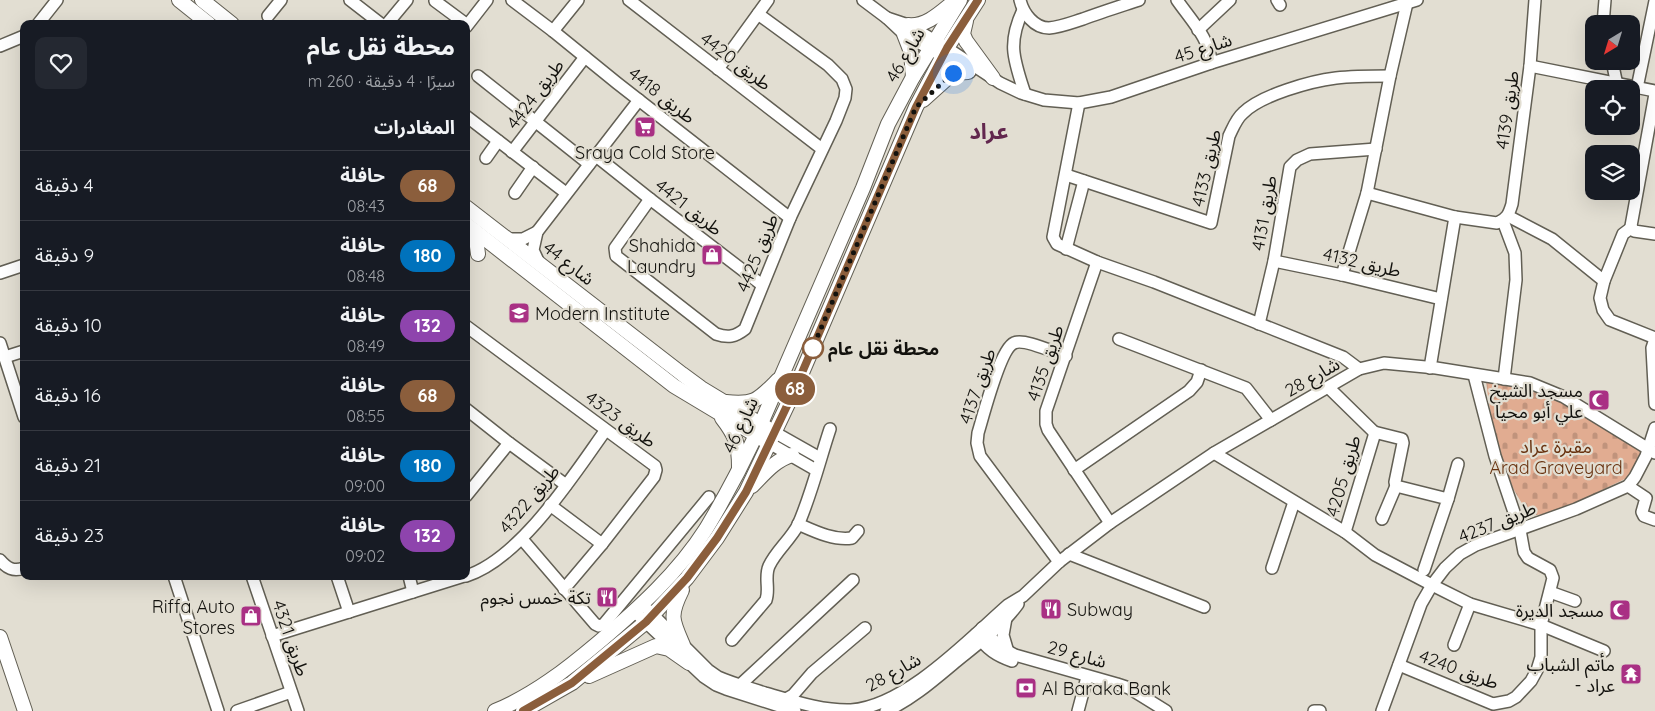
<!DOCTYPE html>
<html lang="ar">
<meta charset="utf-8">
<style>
body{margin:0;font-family:Quicksand,"Noto Sans Arabic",sans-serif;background:#242831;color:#f1f3f6;direction:rtl;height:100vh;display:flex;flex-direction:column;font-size:19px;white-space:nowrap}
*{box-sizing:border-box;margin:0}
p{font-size:16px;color:#9ea1a6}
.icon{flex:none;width:28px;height:28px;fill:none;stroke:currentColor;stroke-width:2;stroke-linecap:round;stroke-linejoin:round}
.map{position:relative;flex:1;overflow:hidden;direction:ltr}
.panel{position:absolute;left:20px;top:20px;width:450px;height:560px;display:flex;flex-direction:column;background:#171b24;border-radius:10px;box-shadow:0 5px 20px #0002;direction:rtl}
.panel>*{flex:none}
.badge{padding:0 10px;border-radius:16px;font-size:18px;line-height:32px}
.needle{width:32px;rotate:218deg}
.buttons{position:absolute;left:1585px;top:15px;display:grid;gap:10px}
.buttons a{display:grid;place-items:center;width:55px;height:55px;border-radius:10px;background:#171b24;box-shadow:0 5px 20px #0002;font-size:25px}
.you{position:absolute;width:25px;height:25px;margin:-12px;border:4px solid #fff;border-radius:50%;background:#1a73e8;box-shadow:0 0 0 8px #1a73e833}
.map>.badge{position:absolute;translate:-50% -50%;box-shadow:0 0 0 2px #fff}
h2{padding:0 15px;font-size:19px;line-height:45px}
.round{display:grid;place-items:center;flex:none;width:52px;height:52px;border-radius:10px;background:#242831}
.overview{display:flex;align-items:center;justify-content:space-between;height:85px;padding:0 15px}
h1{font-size:24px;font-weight:700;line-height:38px}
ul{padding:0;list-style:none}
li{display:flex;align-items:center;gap:15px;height:70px;padding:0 15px;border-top:1px solid #363941}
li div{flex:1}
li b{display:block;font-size:19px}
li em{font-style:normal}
li .badge{min-width:55px;font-weight:700;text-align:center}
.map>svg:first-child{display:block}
</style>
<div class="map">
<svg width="1655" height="711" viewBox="0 0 1655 711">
<defs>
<pattern id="cemetery-stones" width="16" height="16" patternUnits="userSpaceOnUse" patternTransform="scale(1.25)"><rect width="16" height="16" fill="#e1ac91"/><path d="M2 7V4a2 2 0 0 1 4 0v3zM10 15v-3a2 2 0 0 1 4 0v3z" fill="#c0937c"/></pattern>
</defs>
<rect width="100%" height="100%" fill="#e2ded2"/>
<path fill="url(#cemetery-stones)" d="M1486 380 1532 388 1566 401 1645 455 1635 474 1557 512 1530 516C1525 508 1519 499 1514 490 1498 456 1490 417 1486 380Z"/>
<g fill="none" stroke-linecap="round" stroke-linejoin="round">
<g stroke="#625f54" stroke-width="14">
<g id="minor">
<path d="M350 0 381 24"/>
<path d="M512 0 553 31 617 83 790 218"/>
<path d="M629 0 822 149"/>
<path d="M863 0 887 18 904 34 970 72"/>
<path d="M1020 0C1023 13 1034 28 1049 28 1061 27 1073 22 1083 19 1102 12 1121 6 1139 0"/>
<path d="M1177 0C1190 19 1211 40 1211 63"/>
<path d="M1277 0 1280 5"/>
<path d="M435 1 466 24"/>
<path d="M1023 10C1007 44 1014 60 1025 94"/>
<path d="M268 16 281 0"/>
<path d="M887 18 908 25 947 48 1000 83 1021 93 1044 100 1079 103 1111 97 1211 63 1417 0"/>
<path d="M38 24 57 0"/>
<path d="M387 24 407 0"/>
<path d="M1603 24 1605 0"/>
<path d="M466 27 487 0"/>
<path d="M1198 30 1230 0"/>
<path d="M553 31 578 0"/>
<path d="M0 46 24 36"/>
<path d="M1612 61 1617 85"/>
<path d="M1530 66 1655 91"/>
<path d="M718 69 768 0"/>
<path d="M478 76 589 164"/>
<path d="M1637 88 1655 1"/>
<path d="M1655 94 1631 226 1634 231 1655 234"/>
<path d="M1079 103 1053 237 1057 244 1097 262 1154 282 1343 357 1359 369"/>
<path d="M466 116 566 193"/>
<path d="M512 152 585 57"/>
<path d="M596 156 650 199 762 285"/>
<path d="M486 158 498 141"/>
<path d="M1066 175 1211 223 1229 136C1233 128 1236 119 1243 113 1261 95 1311 81 1336 78 1353 76 1372 76 1390 76"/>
<path d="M515 193 533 167"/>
<path d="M1367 193 1455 217 1497 223C1507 219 1509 214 1512 204L1530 66 1535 0"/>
<path d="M650 199 615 248 616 256 716 334C728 338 735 337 745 329L790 218 836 121 845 98 846 89 842 79 828 65 758 14"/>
<path d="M1508 216 1552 239 1604 281"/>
<path d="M1503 221 1515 253 1516 280 1504 379"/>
<path d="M1631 228 1623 234 1604 281 1600 298 1603 310 1610 320 1655 338"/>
<path d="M508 239H523L537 232"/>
<path d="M1066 249 1084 181"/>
<path d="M1274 261 1342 275 1441 299"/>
<path d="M1097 262 1046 411V424L1048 430 1110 523"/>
<path d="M539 263 533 250 537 232 639 100"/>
<path d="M0 273 24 265"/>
<path d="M1342 275 1367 193 1390 76 1407 3"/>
<path d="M1259 324 1274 261 1290 167 1297 160 1310 154 1376 149"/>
<path d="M466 326 655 466 656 470 654 477 602 544 564 589"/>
<path d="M1119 339 1246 388 1271 420"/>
<path d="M1655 339 1652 348 1655 404"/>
<path d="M0 343 24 417"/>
<path d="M5 357 24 351"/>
<path d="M1430 368 1455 217"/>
<path d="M1329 388 1374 432V436L1345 532"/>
<path d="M466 409 509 443 566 485"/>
<path d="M774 432 820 458"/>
<path d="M1374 432 1402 439 1403 443 1395 482 1396 486 1448 499 1424 570"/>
<path d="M769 443 816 470"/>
<path d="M1214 453 1345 532 1375 555 1432 585 1470 604 1541 625 1604 651"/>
<path d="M1074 470 1189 391 1197 382 1201 370"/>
<path d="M1628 486 1646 498 1642 512 1644 516 1655 520"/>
<path d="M466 496 509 443"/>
<path d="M1448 499 1458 464"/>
<path d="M550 505 602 544"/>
<path d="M1382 519 1396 486"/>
<path d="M798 524C814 531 834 541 852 538L858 531"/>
<path d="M522 539 595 624 599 626 604 624 709 497"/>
<path d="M1069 554 1204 607"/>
<path d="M0 560C7 568 13 572 24 568"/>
<path d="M1059 562 980 456 977 443 978 433C983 417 1000 349 1014 343 1024 338 1055 353 1066 356"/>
<path d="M1272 568 1294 502"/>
<path d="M174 576 218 711"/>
<path d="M252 576 298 711"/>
<path d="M337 576 349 612"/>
<path d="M409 576 413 592"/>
<path d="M466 576C520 559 573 476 605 431"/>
<path d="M1550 592 1575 601"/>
<path d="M648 610 708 670 718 677C734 684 750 688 765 693 793 701 822 711 851 710 906 706 968 640 1008 605L1023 596 1059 562 1110 523 1214 453 1359 369 1384 363 1436 368 1530 383 1564 397 1655 453"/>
<path d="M635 612 704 677 716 685 726 689 795 711"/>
<path d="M1006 618 1003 635 1008 652"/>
<path d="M982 628 980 638C987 650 1000 657 1012 661"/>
<path d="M976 634 981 632 986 633 1002 648 1015 655 1117 684 1129 688 1166 711"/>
<path d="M272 636 464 576"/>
<path d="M732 640 766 600C770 589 764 577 769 566 776 551 790 540 798 525 811 496 820 459 830 429"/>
<path d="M1454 645 1470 604"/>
<path d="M1399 665 1493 704 1509 701 1516 697 1531 681 1537 670 1541 657V625L1553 578 1550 570 1528 558 1524 552 1520 530 1495 456 1474 375"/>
<path d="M740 685 853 580"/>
<path d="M786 699 793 695 812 673 865 628"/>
<path d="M237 711 291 692"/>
<path d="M886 711C913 699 936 678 959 659 979 643 1003 625 1018 604"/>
<path d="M1078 711 1086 681"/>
<path d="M1314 711H1320"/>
<path d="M1382 711 1421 604 1432 585 1445 568 1460 554 1476 545 1576 509 1628 486 1635 477 1646 456 1655 428"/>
</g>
</g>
<g stroke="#625f54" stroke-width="16">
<g id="major">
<path d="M179 0 209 24"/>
<path d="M202 0 232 24"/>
<path d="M966 21 963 34 966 41 993 78"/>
<path d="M908 25C927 27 942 11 956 0"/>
<path d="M904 34 911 52 913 77"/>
<path d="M923 100 953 73 968 72"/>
<path d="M466 207 682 374 701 388 767 428"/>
<path d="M466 224 674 386 764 440"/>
<path d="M475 231 478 254"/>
<path d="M726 402C755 405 758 400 778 380"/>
<path d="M722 418C736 436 739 445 739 467"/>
<path d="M752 486C764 474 775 460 792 455"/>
<path d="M682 590C669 616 672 620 683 645"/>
<path d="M0 637 25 711"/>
<path d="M589 676 656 646 669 649 689 663"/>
<path d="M495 711C534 695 567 669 599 642 638 609 678 573 706 529 724 499 741 467 756 435L863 188 888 124 913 77 960 0"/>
<path d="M523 711 572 683 646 622 687 578 717 538 746 492 795 389 916 107 947 48 978 0"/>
</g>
</g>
<use href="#minor" stroke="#fff" stroke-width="11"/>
<use href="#major" stroke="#fff" stroke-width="14"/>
</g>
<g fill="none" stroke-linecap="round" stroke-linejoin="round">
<g stroke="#fff" stroke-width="11">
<path id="line" d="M523 711 572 683 646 622 687 578 717 538 746 492 795 389 916 107 947 48 978 0"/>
</g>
<use href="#line" stroke="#8b5e3c" stroke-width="8"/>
<path stroke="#13120e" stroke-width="5" stroke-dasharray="0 9" d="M813 348 810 354 916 107 953 73"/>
</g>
<defs>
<g id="supermarket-square" transform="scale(1.125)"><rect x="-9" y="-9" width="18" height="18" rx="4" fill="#a93084" stroke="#e2ded2"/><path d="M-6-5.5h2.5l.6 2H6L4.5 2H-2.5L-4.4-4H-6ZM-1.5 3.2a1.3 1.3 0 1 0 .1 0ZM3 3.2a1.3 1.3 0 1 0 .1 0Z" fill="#fff"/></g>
<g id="shop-square" transform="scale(1.125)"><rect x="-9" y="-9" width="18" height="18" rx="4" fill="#a93084" stroke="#e2ded2"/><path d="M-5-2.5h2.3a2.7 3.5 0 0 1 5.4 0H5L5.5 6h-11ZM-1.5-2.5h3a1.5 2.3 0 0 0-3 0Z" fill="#fff"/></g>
<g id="university-square" transform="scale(1.125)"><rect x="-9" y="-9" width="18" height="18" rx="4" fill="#a93084" stroke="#e2ded2"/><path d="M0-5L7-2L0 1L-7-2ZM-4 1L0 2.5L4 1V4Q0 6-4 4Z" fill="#fff"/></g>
<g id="mosque-square" transform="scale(1.125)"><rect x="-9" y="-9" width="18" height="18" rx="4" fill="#a93084" stroke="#e2ded2"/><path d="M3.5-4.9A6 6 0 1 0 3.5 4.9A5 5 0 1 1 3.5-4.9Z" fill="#fff"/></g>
<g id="restaurant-square" transform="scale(1.125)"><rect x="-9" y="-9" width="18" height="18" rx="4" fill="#a93084" stroke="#e2ded2"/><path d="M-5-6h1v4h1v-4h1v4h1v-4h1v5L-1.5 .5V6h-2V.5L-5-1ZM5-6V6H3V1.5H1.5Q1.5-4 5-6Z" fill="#fff"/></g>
<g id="temple-square" transform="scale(1.125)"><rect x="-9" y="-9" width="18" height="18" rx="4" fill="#a93084" stroke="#e2ded2"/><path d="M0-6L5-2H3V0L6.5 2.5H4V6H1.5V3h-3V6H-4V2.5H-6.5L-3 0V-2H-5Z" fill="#fff"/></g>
<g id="bank-square" transform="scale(1.125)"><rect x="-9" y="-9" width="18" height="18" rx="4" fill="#a93084" stroke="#e2ded2"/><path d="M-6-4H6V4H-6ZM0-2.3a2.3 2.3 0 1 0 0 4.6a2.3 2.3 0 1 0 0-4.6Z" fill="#fff"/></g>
</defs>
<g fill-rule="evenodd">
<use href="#supermarket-square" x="645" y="127"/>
<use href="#shop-square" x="712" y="255"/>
<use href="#university-square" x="519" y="313"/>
<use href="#mosque-square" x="1599" y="400"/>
<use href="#restaurant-square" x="607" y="597"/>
<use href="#restaurant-square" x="1051" y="609"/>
<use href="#mosque-square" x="1620" y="610"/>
<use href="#shop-square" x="251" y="616"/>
<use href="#temple-square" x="1631" y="674"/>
<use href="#bank-square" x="1026" y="688"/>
</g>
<circle fill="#fff" stroke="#8b5e3c" stroke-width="2.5" cx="813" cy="348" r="10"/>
<g text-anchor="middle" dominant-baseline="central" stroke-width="4.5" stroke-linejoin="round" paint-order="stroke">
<g font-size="18" fill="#13120e" stroke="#e2ded2">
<text transform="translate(1203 48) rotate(-18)">شارع 45</text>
<text transform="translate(905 55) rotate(-60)">شارع 46</text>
<text transform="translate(736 61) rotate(37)">طريق 4420</text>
<text transform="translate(535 94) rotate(-53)">طريق 4424</text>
<text transform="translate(662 95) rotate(38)">طريق 4418</text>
<text transform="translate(1507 110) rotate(-82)">طريق 4139</text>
<text transform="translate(1206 168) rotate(-77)">طريق 4133</text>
<text transform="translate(689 207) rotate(38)">طريق 4421</text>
<text transform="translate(1264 213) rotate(-80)">طريق 4131</text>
<text transform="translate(757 253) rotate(-68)">طريق 4425</text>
<text transform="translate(1362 262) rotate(13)">طريق 4132</text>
<text transform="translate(569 263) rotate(38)">شارع 44</text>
<text transform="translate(1045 363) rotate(-71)">طريق 4135</text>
<text transform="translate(1312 377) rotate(-30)">شارع 28</text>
<text transform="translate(977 386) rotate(-71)">طريق 4137</text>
<text transform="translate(621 419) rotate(36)">طريق 4323</text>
<text transform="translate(740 425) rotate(-65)">شارع 46</text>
<text transform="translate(1343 476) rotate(-74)">طريق 4205</text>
<text transform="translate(529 499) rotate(-50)">طريق 4322</text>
<text transform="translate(1497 522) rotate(-22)">طريق 4237</text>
<text transform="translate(291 638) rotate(71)">طريق 4321</text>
<text transform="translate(1077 654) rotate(15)">شارع 29</text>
<text transform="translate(1459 669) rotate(20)">طريق 4240</text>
<text transform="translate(893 672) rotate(-29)">شارع 28</text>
</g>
<g font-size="18" fill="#13120e" stroke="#e2ded2" text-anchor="end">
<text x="645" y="152" text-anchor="middle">Sraya Cold Store</text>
<text x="696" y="245">Shahida<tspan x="696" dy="21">Laundry</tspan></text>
<text x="535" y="313" text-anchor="start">Modern Institute</text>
<text x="1583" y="390">مسجد الشيخ<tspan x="1583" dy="21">علي أبو محيا</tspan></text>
<text x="591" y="597">تكة خمس نجوم</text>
<text x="235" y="606">Riffa Auto<tspan x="235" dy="21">Stores</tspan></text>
<text x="1067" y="609" text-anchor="start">Subway</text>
<text x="1604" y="610">مسجد الديرة</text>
<text x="1615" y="664">مأتم الشباب<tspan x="1615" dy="21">- عراد</tspan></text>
<text x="1042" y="688" text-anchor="start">Al Baraka Bank</text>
</g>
<g font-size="18" font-weight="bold" fill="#13120e" stroke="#e2ded2" text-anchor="start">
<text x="828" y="348">محطة نقل عام</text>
</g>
<g font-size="18" fill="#68320f" stroke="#e2ded2">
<text x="1556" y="446">مقبرة عراد<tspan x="1556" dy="21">Arad Graveyard</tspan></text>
</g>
<g font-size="22" font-weight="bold" fill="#62274e" stroke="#e2ded2">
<text x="989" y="131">عراد</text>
</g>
</g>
</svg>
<div class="buttons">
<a><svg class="needle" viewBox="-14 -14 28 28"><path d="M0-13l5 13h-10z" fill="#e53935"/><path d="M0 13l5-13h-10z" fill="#9ea1a6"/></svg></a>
<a><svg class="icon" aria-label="locate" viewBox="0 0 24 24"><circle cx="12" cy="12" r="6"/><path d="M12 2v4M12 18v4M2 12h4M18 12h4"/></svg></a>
<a><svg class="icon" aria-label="layers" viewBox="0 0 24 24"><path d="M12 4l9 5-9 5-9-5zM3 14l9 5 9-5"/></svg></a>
</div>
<div class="you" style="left:953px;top:73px"></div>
<b class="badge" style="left:795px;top:389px;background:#8b5e3c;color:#fff">68</b>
<section class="panel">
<div class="overview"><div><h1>محطة نقل عام</h1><p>سيرًا · 4 دقيقة · 260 m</p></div><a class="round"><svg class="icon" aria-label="heart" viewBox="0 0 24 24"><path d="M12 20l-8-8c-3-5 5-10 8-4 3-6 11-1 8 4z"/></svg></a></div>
<h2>المغادرات</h2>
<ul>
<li><span class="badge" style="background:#8b5e3c;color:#fff">68</span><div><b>حافلة</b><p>08:43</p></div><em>4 دقيقة</em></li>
<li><span class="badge" style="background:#0072bc;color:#fff">180</span><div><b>حافلة</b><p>08:48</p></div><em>9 دقيقة</em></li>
<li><span class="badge" style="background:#8e44ad;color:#fff">132</span><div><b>حافلة</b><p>08:49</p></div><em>10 دقيقة</em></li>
<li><span class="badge" style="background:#8b5e3c;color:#fff">68</span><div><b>حافلة</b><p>08:55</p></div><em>16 دقيقة</em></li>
<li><span class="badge" style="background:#0072bc;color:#fff">180</span><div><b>حافلة</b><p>09:00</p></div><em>21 دقيقة</em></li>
<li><span class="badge" style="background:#8e44ad;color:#fff">132</span><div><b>حافلة</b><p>09:02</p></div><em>23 دقيقة</em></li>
</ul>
</section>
</div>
